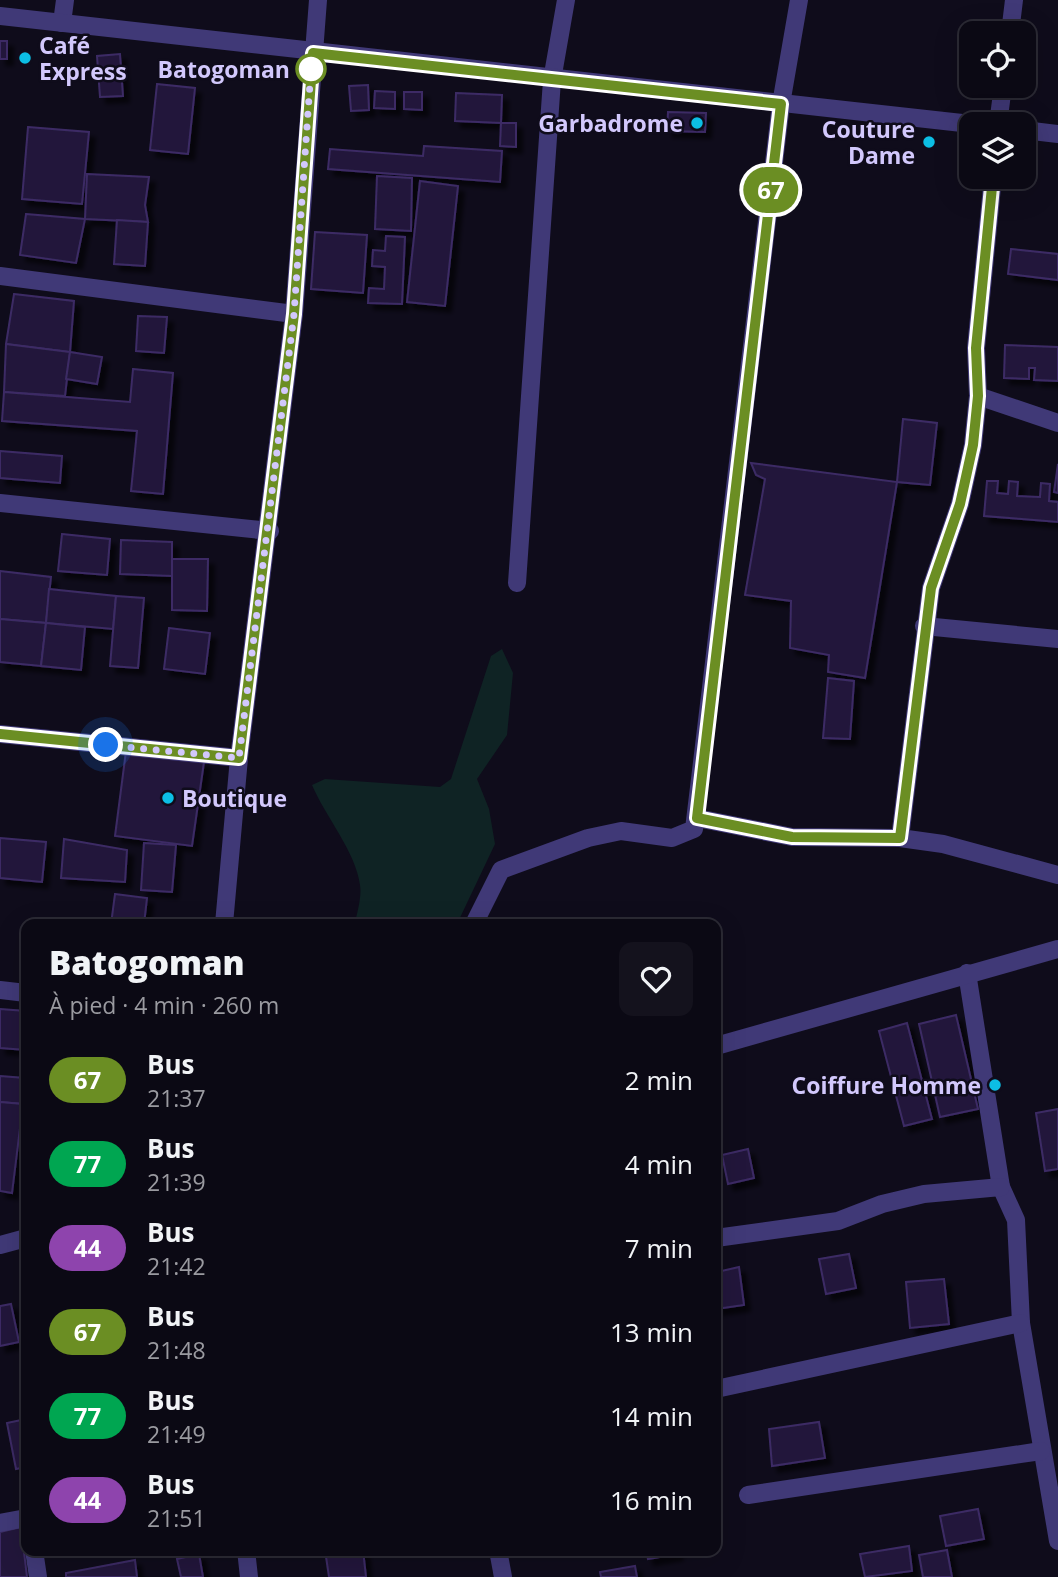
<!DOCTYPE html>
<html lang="fr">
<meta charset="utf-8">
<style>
body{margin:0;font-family:"Open Sans",sans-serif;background:#14121d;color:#f1f3f6;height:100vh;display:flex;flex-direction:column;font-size:26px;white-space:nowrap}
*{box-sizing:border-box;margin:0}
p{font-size:23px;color:#9a9aa0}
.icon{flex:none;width:38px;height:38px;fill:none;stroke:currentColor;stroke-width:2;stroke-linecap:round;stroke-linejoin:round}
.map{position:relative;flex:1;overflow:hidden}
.panel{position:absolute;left:21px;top:919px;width:700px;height:637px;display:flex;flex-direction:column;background:#0b0914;border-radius:14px;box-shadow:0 7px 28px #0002,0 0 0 2px #2b2a34}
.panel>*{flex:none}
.badge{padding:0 14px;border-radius:23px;font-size:24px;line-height:46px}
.fabs{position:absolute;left:959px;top:21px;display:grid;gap:14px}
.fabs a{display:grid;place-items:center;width:77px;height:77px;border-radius:14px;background:#0b0914;box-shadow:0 7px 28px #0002,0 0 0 2px #2b2a34;font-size:35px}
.you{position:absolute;width:35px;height:35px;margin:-18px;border:5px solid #fff;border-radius:50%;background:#1a73e8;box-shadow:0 0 0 10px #1a73e833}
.map>.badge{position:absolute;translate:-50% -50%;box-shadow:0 0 0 4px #fff}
.round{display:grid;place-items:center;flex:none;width:74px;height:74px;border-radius:14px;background:#14121d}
.head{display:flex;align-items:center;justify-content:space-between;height:119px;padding:0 28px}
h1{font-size:33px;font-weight:800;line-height:52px}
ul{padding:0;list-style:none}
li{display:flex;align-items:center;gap:21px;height:84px;padding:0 28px}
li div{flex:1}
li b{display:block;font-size:26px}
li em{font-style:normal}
li .badge{min-width:77px;font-weight:700;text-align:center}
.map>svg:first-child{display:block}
</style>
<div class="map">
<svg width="1058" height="1577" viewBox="0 0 1058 1577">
<defs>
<filter id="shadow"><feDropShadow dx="6" dy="6" stdDeviation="2" flood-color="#0009"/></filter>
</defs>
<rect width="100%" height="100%" fill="#0f0c1b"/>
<path fill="#0f2324" d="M502 649 513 673 507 735 477 779 489 809 495 844 457 924H355C357 912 362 897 360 885 356 852 325 816 312 785L325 779 440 787 451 779 491 656Z"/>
<g fill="#22193a" stroke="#3c2c65" stroke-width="2" filter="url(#shadow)">
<rect x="0" y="41" width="7" height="18"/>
<path d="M120 54 123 96 100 97 97 56Z"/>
<path d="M157 84 195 88 188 154 150 150Z"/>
<path d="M368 85 369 110 351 111 349 86Z"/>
<path d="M375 91 395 92V109L374 108Z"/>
<path d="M404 92H422V110L404 109Z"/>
<path d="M456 93 502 95 501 123 455 121Z"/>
<path d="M668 112 706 113 705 132 667 131Z"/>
<path d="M501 123H516V147L500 146Z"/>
<path d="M28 127 89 132 82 204 22 199Z"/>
<path d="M424 146 502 151 500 182 328 169 330 149 423 156Z"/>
<path d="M87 174 149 177 145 205 148 222 85 219Z"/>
<path d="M377 176 412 178 411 231 375 229Z"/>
<path d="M420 181 458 186 445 306 407 302Z"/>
<path d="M26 214 85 219 76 263 20 255Z"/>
<path d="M117 220 148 222 145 266 114 264Z"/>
<path d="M315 232 367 235 363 293 311 289Z"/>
<path d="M386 236 405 237 402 304 368 303 369 288 384 289 385 267 372 266 373 250 385 251Z"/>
<path d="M1011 249 1058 254V280L1008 274Z"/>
<path d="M14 294 74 301 70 352 6 344Z"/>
<path d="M138 316 167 317 164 353 136 351Z"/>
<path d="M6 344 70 352 65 396 4 392Z"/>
<path d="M1005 345 1058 347V381L1034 380 1035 368H1029V379L1004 378Z"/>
<path d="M70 352 102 357 97 384 66 379Z"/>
<path d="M133 369 173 373 163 494 131 491 137 431 2 421 4 392 130 402Z"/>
<path d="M903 419 937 423 930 485 897 482Z"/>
<path d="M0 451 62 456 60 483 0 478Z"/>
<path d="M751 463 897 482 865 678 828 672 829 655 790 648 791 601 745 595 765 479 756 475Z"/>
<path d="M1058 464V493L1054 492Z"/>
<path d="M987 481H998L997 493 1008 494 1009 481 1018 482 1017 496 1040 497 1041 483 1050 484 1049 501 1058 502V522L984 516Z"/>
<path d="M62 534 110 539 107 575 58 571Z"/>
<path d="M121 540 172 542V576L120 574Z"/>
<path d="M172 559H208L207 611 172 610Z"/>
<path d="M0 571 51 577 46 623 0 619Z"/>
<path d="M49 589 116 596 113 629 46 623Z"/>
<path d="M116 596 144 598 138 668 110 666Z"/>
<path d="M0 619 46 623 41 666 0 662Z"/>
<path d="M46 623 85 627 81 670 41 666Z"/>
<path d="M169 628 210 633 205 674 164 669Z"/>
<path d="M828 678 854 681 850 739 823 738Z"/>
<path d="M126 751 204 762 192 846 115 836Z"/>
<path d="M0 838 46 842 42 882 0 878Z"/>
<path d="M64 839 127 850 125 882 61 878Z"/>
<path d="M144 843 176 845 172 892 141 890Z"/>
<path d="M115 894 147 898 144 924H111Z"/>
<path d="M0 1009 26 1011V1050L0 1048Z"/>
<path d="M956 1015 978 1109 940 1117 919 1024Z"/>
<path d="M907 1023 932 1119 904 1126 879 1031Z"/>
<path d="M0 1076 25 1078 23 1104 0 1102Z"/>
<path d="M0 1102 23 1104 12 1193 0 1191Z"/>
<path d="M1058 1109V1169L1045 1171 1036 1113Z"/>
<path d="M748 1149 754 1178 728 1184 722 1155Z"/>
<path d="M849 1254 856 1288 826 1294 819 1259Z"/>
<path d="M739 1267 744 1305 716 1309 717 1272Z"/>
<path d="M944 1279 949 1324 910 1328 906 1282Z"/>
<path d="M11 1304 19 1342 0 1346V1306Z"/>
<path d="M26 1419V1467L16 1469 7 1423Z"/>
<path d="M819 1422 825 1458 772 1466 769 1429Z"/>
<path d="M978 1509 984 1539 946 1546 940 1516Z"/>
<path d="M21 1527 27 1577H0V1532Z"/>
<path d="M909 1546 912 1571 865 1577 860 1554Z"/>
<path d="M325 1550H363L366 1577H329Z"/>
<path d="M646 1550H677V1554L648 1559Z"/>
<path d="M947 1550 952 1577H923L919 1555Z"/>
<path d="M199 1554 203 1577H181L177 1559Z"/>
<path d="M135 1560 137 1577H66V1573Z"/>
<path d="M635 1566 637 1577H601L600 1572Z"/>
</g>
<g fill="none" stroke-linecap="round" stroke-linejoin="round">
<g stroke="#403977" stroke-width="18">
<path d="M62 23 65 0"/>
<path d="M1010 33 1014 0"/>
<path d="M998 124 1003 86"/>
<path d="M0 276 294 314"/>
<path d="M978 396 1058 423"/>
<path d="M0 503 270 531"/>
<path d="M517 583 552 80 566 0"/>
<path d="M924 626 1058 639"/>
<path d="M0 734 239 758"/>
<path d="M697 818 792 837 900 838 943 844 1058 875"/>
<path d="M900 838 931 588 960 504 973 445 978 396 976 348 993 177"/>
<path d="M224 924 239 758 294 314 318 0"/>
<path d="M474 924 501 870 588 838 621 831 672 838 694 829 781 104 799 0"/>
<path d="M967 973 1001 1187 1016 1220 1021 1323 1058 1541"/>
<path d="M0 990 26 993"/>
<path d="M716 1238 838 1221 882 1204 924 1194 1001 1187"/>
<path d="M716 1389 1021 1323"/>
<path d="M748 1495 1041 1451"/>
<path d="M0 1523 26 1518"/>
<path d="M34 1550 38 1577"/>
<path d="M246 1550 249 1577"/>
<path d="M498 1550 503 1577"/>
</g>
<g stroke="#403977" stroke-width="18">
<path d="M0 16 971 124"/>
<path d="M1024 130 1058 134"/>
<path d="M716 1046 1058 949"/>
<path d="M0 1245 26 1238"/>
</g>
</g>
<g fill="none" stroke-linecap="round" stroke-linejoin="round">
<g stroke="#fff" stroke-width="16">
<path id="line" d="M0 734 239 758 294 314 313 53 781 104 697 818 792 837 900 838 931 588 960 504 973 445 978 396 976 348 993 177"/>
</g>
<use href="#line" stroke="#6b8e23" stroke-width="10"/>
<path stroke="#d2c8fc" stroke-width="7" stroke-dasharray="0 12.6" d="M106 745 239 758 294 314 311 69"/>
</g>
<g fill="#0cbee4" stroke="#0f0c1b" stroke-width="2.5">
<circle cx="25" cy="58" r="7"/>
<circle cx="697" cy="123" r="7"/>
<circle cx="929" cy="142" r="7"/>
<circle cx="168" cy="798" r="7"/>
<circle cx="995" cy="1085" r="7"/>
</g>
<circle fill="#fff" stroke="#6b8e23" stroke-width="3.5" cx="311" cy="69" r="14"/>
<g text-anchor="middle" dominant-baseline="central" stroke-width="5" stroke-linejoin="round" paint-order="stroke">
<g font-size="23" font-weight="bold" fill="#d2c8fc" stroke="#0f0c1b" text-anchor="end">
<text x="39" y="45" text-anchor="start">Café<tspan x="39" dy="26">Express</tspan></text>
<text x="683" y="123">Garbadrome</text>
<text x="915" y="129">Couture<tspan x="915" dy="26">Dame</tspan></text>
<text x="182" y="798" text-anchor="start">Boutique</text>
<text x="981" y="1085">Coiffure Homme</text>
</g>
<g font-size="23" font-weight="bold" fill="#d2c8fc" stroke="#0f0c1b" text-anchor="end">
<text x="290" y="69">Batogoman</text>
</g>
</g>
</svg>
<div class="fabs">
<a><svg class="icon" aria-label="locate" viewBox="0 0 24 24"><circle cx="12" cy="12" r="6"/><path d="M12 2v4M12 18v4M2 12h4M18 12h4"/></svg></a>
<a><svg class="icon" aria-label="layers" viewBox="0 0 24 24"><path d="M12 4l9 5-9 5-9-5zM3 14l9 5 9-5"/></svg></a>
</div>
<div class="you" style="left:106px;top:745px"></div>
<b class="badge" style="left:771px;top:190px;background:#6b8e23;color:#fff">67</b>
<section class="panel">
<div class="head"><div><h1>Batogoman</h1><p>À pied · 4 min · 260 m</p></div><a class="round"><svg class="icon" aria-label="heart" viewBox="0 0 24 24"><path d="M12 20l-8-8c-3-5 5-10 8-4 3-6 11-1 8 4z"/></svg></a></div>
<ul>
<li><span class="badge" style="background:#6b8e23;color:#fff">67</span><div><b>Bus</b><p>21:37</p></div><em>2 min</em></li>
<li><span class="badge" style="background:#00a651;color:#fff">77</span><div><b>Bus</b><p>21:39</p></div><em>4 min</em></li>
<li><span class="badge" style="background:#8e44ad;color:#fff">44</span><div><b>Bus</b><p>21:42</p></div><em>7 min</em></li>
<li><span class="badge" style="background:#6b8e23;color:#fff">67</span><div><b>Bus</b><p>21:48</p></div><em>13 min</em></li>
<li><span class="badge" style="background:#00a651;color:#fff">77</span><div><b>Bus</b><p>21:49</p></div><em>14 min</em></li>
<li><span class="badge" style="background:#8e44ad;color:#fff">44</span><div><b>Bus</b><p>21:51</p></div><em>16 min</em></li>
</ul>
</section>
</div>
